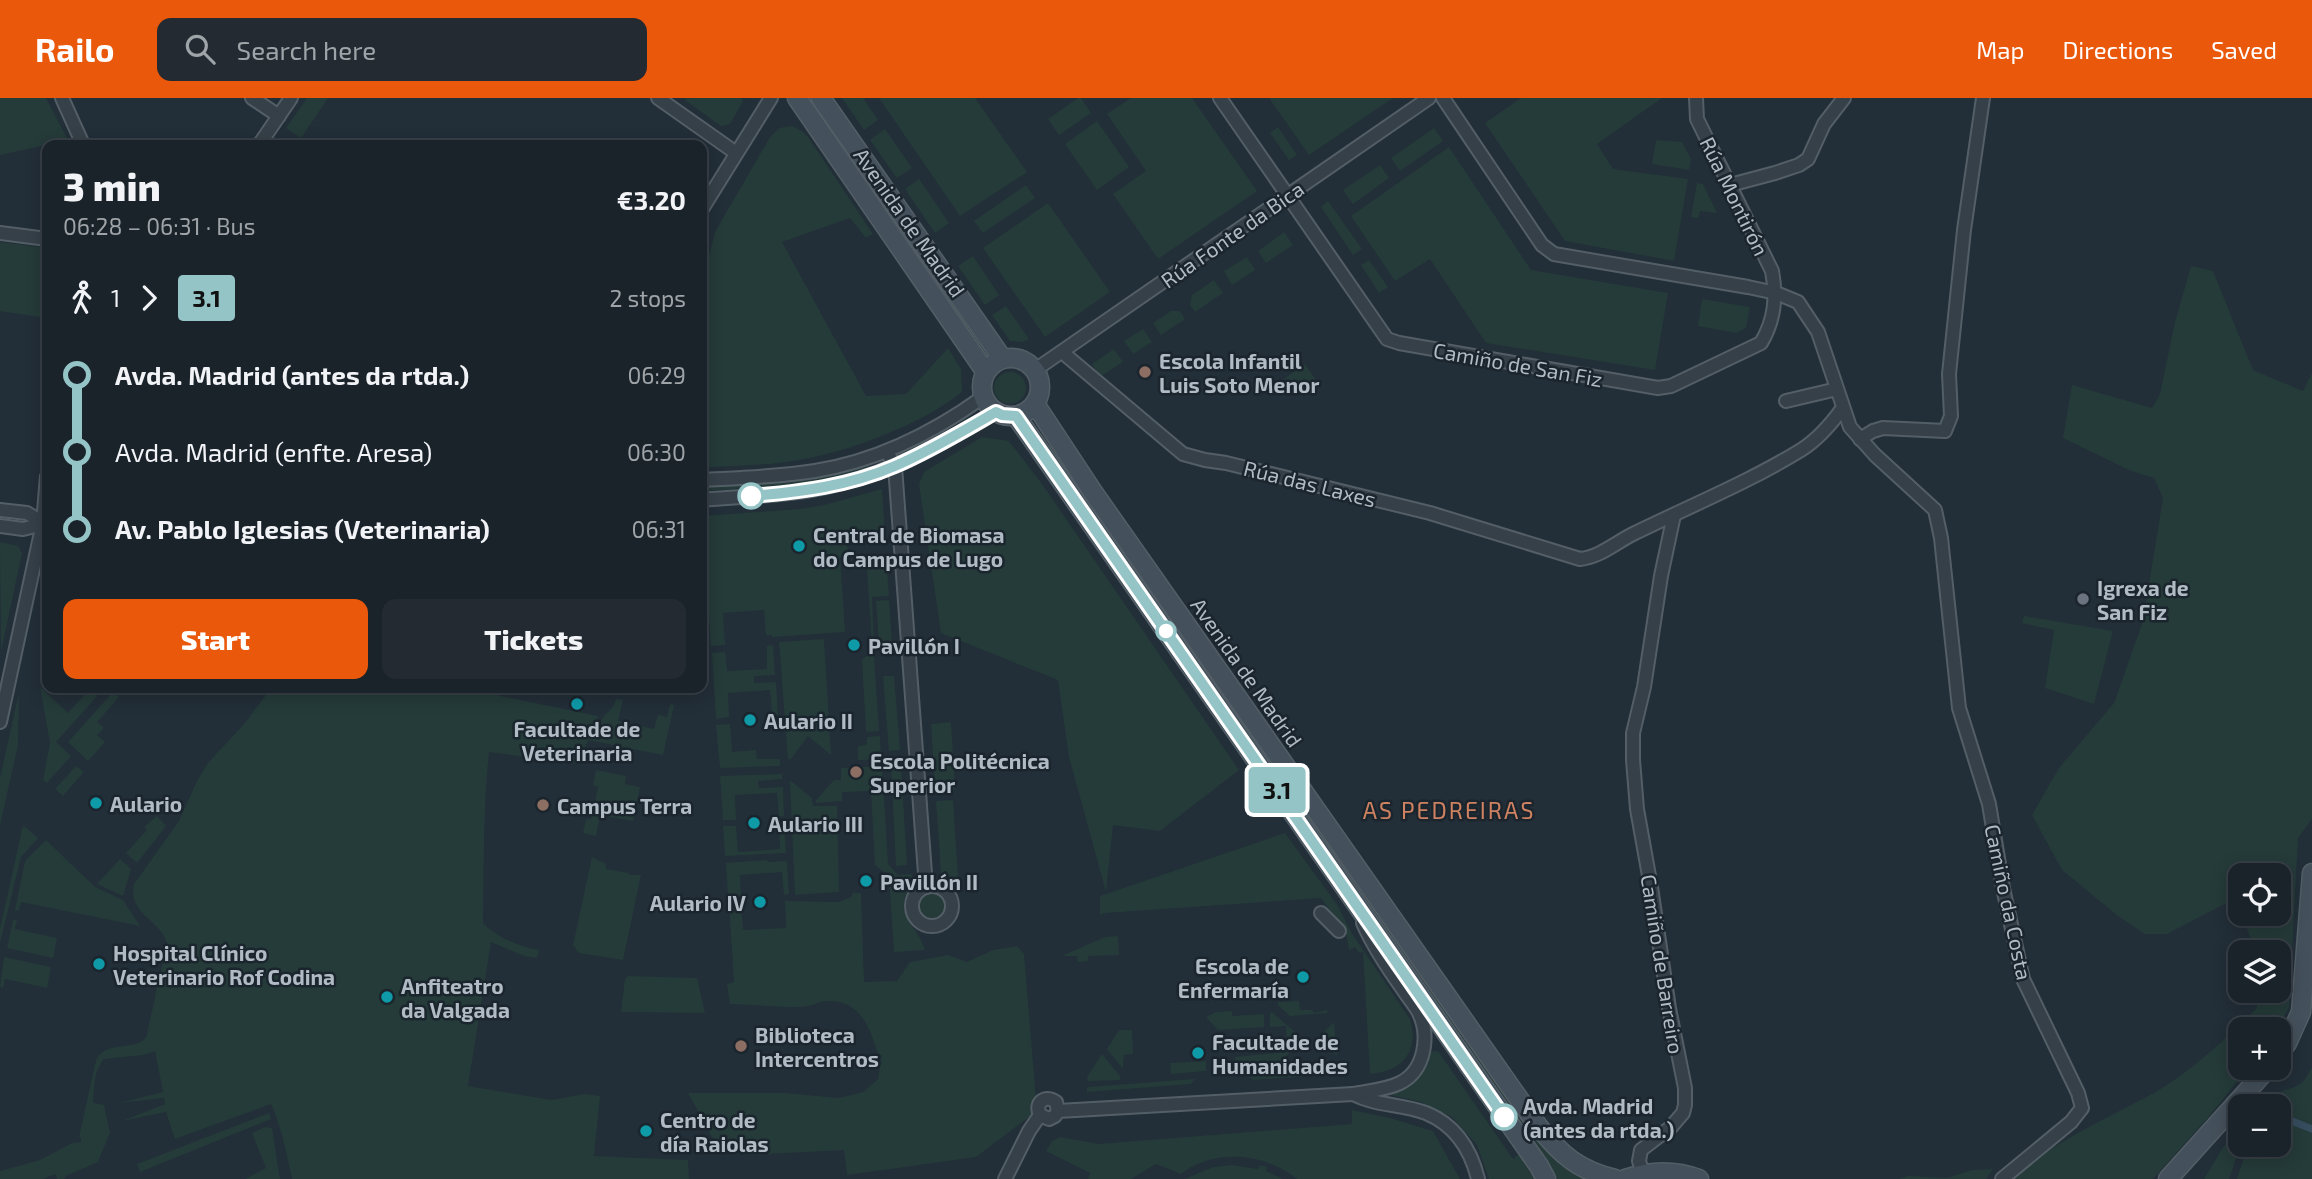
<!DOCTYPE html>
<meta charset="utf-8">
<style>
body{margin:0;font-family:"Exo 2",sans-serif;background:#232a32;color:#f1f3f6;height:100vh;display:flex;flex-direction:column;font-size:26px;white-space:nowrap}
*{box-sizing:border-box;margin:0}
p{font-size:23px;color:#9fa4a8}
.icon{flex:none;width:38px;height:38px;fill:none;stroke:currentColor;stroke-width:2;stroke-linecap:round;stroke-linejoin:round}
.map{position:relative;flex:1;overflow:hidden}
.panel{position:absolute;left:42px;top:42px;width:665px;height:553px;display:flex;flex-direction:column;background:#1a222a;border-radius:14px;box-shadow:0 4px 18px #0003,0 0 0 2px #383f47}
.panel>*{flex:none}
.badge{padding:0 14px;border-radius:5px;font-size:24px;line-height:46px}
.controls{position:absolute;left:2228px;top:765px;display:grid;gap:14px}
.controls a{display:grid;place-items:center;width:63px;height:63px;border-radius:14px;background:#1a222a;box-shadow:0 4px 18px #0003,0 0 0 2px #383f47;font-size:35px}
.map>.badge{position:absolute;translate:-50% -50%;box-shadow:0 0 0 4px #fff}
.legs{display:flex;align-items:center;gap:10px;height:77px;padding:0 21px;font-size:23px}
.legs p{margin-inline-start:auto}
.head{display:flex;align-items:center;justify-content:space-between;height:119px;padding:0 21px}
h1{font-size:38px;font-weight:800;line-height:52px}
.button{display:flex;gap:14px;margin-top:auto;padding:14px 21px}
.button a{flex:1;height:80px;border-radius:14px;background:#ea580c;color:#fff;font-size:28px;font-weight:800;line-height:80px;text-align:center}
.button a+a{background:#232a32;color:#f1f3f6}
ul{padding:0 21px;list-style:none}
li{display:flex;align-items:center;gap:24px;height:77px;font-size:26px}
li i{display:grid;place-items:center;width:10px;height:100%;margin:0 9px;background:currentColor}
li i::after{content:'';width:18px;height:18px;margin:-9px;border:5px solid;border-radius:50%;background:#1a222a}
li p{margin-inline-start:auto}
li:first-child i{background:linear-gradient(#0000 50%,currentColor 0)}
li:last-child i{background:linear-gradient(currentColor 50%,#0000 0)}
header{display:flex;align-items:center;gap:42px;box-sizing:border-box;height:98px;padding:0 35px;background:#ea580c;color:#fff}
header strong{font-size:33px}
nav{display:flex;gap:38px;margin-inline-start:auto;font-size:24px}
.search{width:490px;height:63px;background:#232a32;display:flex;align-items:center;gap:18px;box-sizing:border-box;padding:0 24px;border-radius:14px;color:#9fa4a8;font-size:26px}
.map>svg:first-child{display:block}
</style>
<header>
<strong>Railo</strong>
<div class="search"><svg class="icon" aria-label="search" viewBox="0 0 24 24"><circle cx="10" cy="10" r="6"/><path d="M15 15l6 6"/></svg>Search here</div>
<nav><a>Map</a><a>Directions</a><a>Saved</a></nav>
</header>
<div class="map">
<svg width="2312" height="1081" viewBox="0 0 2312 1081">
<rect width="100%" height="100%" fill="#222e38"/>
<g fill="#253b39">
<path d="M0 0H46L68 42 0 57Z"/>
<path d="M307 0H328L301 40 286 30Z"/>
<path d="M686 0H741L743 3 730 26 721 28 685 2Z"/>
<path d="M842 0H863L878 22 864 32Z"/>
<path d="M879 0H975L1027 74 960 118Z"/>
<path d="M1078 0H1081L1091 15 1059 37 1048 21Z"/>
<path d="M1131 0H1192L1257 93 1158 161 1113 96 1146 73 1107 16Z"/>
<path d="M1269 0H1393L1309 57Z"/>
<path d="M1521 0H1662L1597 46 1613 71 1688 81 1674 163 1565 143 1485 25Z"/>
<path d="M1097 23 1129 69 1097 92 1065 46Z"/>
<path d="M792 28 802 33 808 39 873 136 866 140 850 120 782 144 866 298 906 296 948 250 961 271 962 294C923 326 848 354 799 362 767 368 734 367 702 370V186L715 134 770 39 779 30Z"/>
<path d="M1278 29 1297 57 1289 62 1270 35Z"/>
<path d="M1434 30 1443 43 1400 73 1391 60Z"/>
<path d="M885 31 912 70 897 80 870 42Z"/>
<path d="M838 38 976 238 972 240 835 40Z"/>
<path d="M1656 42 1682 44 1691 61 1689 72 1652 66Z"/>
<path d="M1449 49 1531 172 1668 195 1655 272 1486 245 1430 161 1395 183 1351 118Z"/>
<path d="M1380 67 1389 80 1353 106 1343 92Z"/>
<path d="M919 81 949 125 935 135 905 91Z"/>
<path d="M1697 85 1703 86 1717 115 1700 113 1698 120 1691 119Z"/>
<path d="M1026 87 1035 100 983 135 974 123Z"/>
<path d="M1328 103 1362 151 1353 157 1321 109Z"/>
<path d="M1048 105 1110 194 1045 239 983 150Z"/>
<path d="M1284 134 1293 147 1266 165 1258 153Z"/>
<path d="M0 144 47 150V220L0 213Z"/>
<path d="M973 158 999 197 985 207 958 168Z"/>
<path d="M1247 159 1255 172 1232 187 1224 173Z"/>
<path d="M1369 162 1388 189 1379 195 1361 167Z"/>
<path d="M2191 168 2213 173 2253 272 2303 293 2312 275V721L2298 740 2289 909 2277 931H2240V970H2248L2211 1016 2153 1081H2015C2055 1040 2113 1019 2162 990 2200 966 2225 941 2257 910V893L2278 892V854H2255L2242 816H2278V777H2240V810L2236 800 2167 836H2145L2118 818 2062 772 2032 717 2059 670 2114 605 2143 523 2163 400 2154 380 2131 373 2063 340 2072 287 2152 310 2160 296 2175 224Z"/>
<path d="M1214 182 1223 195 1195 214 1190 207 1192 197Z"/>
<path d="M1702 201 1750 209 1746 230 1736 235 1698 228Z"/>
<path d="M1006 208 1029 241 1023 244 1010 243 992 217Z"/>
<path d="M1171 213H1180L1185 221 1161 237 1153 225Z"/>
<path d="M1143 231 1152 244 1133 256 1124 243Z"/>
<path d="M1114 251 1123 264 1100 279 1092 266Z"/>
<path d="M1305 266 1316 282 1295 297 1284 281Z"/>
<circle cx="1010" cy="290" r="16"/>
<path d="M982 339 1009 343 1042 386 1239 672 1160 733 1113 727 1106 794 1069 659 1058 582 941 535 919 386 924 374Z"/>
<path d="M1051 347 1180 530 1175 533 1049 349Z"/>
<path d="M869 366 870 368C817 389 758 389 702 393V389L807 381Z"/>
<path d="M882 391 885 439 816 442V445L847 444 848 458 840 459 845 534 772 539V537H766L764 512 723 515 725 547 711 548 702 418 799 411 824 407Z"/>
<path d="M0 444 18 448 22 455 1 554Z"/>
<path d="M866 457 887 471 889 498 872 499 874 547H872Z"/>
<path d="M889 502 892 544 879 545 876 503Z"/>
<path d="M2024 518 2113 533 2094 606 2045 590 2054 532 2022 525Z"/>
<path d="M1186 539 1356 782 1352 785 1182 542Z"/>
<path d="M824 541 831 657 808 638 790 662 788 661 779 544Z"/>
<path d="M773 547 775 577 754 578V585L776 584 778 616H772L770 592 728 595 729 619 716 621 712 555 725 554 727 573 767 571V548Z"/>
<path d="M866 558H874L879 633 866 634 862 562Z"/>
<path d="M883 578H894L900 652 889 653Z"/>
<path d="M40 589 68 615 89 592 97 598 56 644 71 658 47 685 43 682 50 645Z"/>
<path d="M271 590H490L497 591 496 597 598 618 597 623 601 624C604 614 612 615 616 601L623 602 618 623 654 631 658 617 667 619 670 606 674 607 663 657 588 642 578 666 489 654C483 711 484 768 483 825 496 839 520 849 539 852L537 860 524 858 491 844 468 988 552 1002 584 996 600 998 594 1058 688 1062 689 1081H292C286 1054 282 1031 271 1006L175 1041 166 1014 122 1023 165 1006 164 1000 119 1005 163 994 155 953 144 957 104 961C94 972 94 990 93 1005L104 1007 110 1035 98 1064 66 1078 64 1081H57L55 1076 43 1081H0V1073L40 1062 72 1045 81 1044V1039H79L96 962C106 942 131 954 146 940L167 845C158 819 128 817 134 786L179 723 196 685 207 666 245 625Z"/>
<path d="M113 594 119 599 97 624 104 630 97 637 105 644 88 663 68 644Z"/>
<path d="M19 595 18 647 0 727V680Z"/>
<path d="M951 624 955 692 935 693 931 626Z"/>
<path d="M730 626 732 654 756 652 757 661H780V668L720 670 716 627Z"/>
<path d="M880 638 881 661 858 662V648L867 647V639Z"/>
<path d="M76 668 84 674 63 698 55 691Z"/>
<path d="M882 668 888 766 898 777 911 776 915 782C889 816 915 821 925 852L894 854 889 779 875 767 871 693 842 694V703L816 705V702L834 682H841V670Z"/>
<path d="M891 668H901L907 767 896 768Z"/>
<path d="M596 672 626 678 625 686 640 689 633 723 600 717 596 738 583 735 586 721H591L598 689 593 687Z"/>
<path d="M782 676V681L758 683 759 690 783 689 784 718 779 719 777 695 735 697 736 722H723L720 678Z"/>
<path d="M790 682 812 700 813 708H837L839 794 795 797Z"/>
<path d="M953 702 959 793 941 776 936 703Z"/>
<path d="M157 718 166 728 137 765 126 755 147 732 144 729Z"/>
<path d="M779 724H784L786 755 725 758 723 728H736L738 754 780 751Z"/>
<path d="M23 727 38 740 21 759 0 845V831Z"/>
<path d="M1285 735 1338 808 1351 834 1410 921C1420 953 1402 974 1370 976L1363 854 1359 855 1355 849 1349 852 1346 835 1321 800 1104 815 1100 817V798Z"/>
<path d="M46 742 95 789 123 802 140 828 21 804 19 813 15 812 25 763Z"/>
<path d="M592 759 606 766V771L629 775V777H641L623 862 579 855 573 847Z"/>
<path d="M120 761 131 771 123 798 97 786Z"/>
<path d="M767 762 768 764 787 763 789 796 784 797 782 774 740 777 741 798 728 799 726 765Z"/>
<path d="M1362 791 1529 1030 1524 1033 1358 793Z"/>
<circle cx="932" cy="807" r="13"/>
<path d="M853 795H861L864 884 897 883 910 864 948 857 967 864 993 852 1017 848 1024 856 1037 1013 976 1059 847 1077 844 1052 749 1057 718 1050 688 995H785L839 1000 863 994 878 981 882 957 878 956C870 930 860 901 827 903 817 904 810 909 800 909 777 909 753 907 730 906L727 886 734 884 729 806 741 805 743 832 786 830 785 803 839 804 851 799Z"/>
<path d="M13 822H17L15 831 57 840 53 860 7 850Z"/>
<path d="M1118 838 1119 857 1088 858V863L1078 864 1077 858H1064V857L1105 839Z"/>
<path d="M4 859 51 869 47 890 5 881 3 890 0 889Z"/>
<path d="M628 878 697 880 705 915 621 914 625 881Z"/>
<path d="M1299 903 1300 912H1312L1314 915 1327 912V915L1290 918 1278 907V904Z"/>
<path d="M1232 913V918L1264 916V929L1218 932 1206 919 1216 914Z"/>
<path d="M1272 914 1303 941 1278 966 1254 968 1253 963 1236 965 1235 959 1287 954 1286 928 1270 929V915Z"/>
<path d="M1334 924 1337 958 1317 941Z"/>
<path d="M1119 932H1132L1133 956 1124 957 1123 971 1107 951Z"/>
<path d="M1438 953 1513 1061 1519 1056 1534 1081H1489L1477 1047 1452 1019 1421 1004 1386 996 1400 991 1429 954Z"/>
<path d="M1102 956 1120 978V982L1088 983 1087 979Z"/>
<path d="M1206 963V973L1171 976 1170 965Z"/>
<path d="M2312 969V1027L2279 1014 2278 1008H2260C2265 1004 2270 999 2275 996 2294 988 2302 991 2312 969Z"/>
<path d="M1339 971V976L1253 982 1248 978Z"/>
<path d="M1195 981 1191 986 1087 994V989Z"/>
<path d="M1352 1012 1390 1020 1433 1033 1460 1081H1297C1266 1055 1214 1050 1181 1076L1156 1066 1131 1081H1088L1090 1075 1046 1053 1052 1043 1060 1039 1099 1046 1352 1026Z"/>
<path d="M269 1015 271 1021 140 1074 137 1066Z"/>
<path d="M2279 1022 2312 1035V1081H2237L2248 1047 2278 1046Z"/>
<path d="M265 1029 272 1030 280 1081H245L266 1070 252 1035Z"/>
<path d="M2240 1029 2241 1047 2229 1081H2204L2222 1051Z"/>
<path d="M1532 1036 1561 1068 1586 1081H1557L1529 1038Z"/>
<path d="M1232 1067 1258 1071 1260 1067 1267 1069 1266 1073 1283 1081H1185L1213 1069Z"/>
<path d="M1993 1071 1986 1081H1898L1908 1078 1947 1080 1972 1072Z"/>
</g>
<path fill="#364d5e" d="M2279 1014 2312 1027V1035L2279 1022Z"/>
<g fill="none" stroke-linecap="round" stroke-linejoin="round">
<g stroke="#535e66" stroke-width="16">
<g id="street">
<path d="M62 0 81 42 82 47"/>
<path d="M252 0 279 18"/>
<path d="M658 0 736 55"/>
<path d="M1220 0 1387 241 1399 245 1658 290 1671 288 1761 245C1775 222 1777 199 1772 173L1697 21 1696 0"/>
<path d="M1443 0 1542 147 1554 156 1748 189 1776 195 1798 204 1818 234 1850 329 1875 357 1935 412 1941 440 1959 610 1989 706 2003 790 2023 881 2078 995 2082 1010 2071 1024 2002 1081"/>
<path d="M259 47 291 0"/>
<path d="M1730 87 1775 75 1799 67 1808 61 1824 26 1844 0"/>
<path d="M702 111 771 0"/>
<path d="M0 135 47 141"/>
<path d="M1062 254 1183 356 1205 362 1226 365 1430 415 1580 461C1600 459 1615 445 1633 436 1688 409 1749 384 1801 352 1817 342 1831 326 1842 311"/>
<path d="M1035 272 1429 0"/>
<path d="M1786 303 1837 291"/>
<path d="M1860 341 1873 333 1883 330 1945 333 1951 318 1949 276 1964 132 1983 0"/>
<path d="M887 354 895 368 896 382 926 789"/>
<path d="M702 382C739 380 778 379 815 373 877 363 933 335 983 299"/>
<path d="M702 402C746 398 792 398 835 387 893 374 945 344 996 314"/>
<path d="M0 412 27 415 43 425"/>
<path d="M0 428 23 431 47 425"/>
<path d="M0 624 43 425 47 378"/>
<circle cx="932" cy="808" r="20"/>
<path d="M1321 815 1339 833"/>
<path d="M1353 996C1376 1008 1402 1006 1426 1015 1455 1027 1471 1052 1478 1081"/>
<path d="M1040 1017 1049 1021 1055 1018 1058 1013 1353 996C1368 993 1386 992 1400 985 1426 972 1430 936 1418 913 1413 905 1407 898 1402 890 1387 869 1373 848 1363 825"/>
<path d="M1643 1076 1639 1063 1641 1052 1671 1029 1683 1015 1685 1007V990L1669 910 1651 789 1637 711 1633 662V635L1644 589 1661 478 1674 417"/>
<path d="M1005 1081 1029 1033 1040 1017C1034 1005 1045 996 1056 1004L1058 1013"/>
</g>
</g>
<g stroke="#535e66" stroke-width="21">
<g id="secondary">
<path d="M797 0 985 273"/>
<path d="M821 0 1002 260"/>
<circle cx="1011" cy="289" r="29"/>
<path d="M1035 306 1093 394 1538 1028C1561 1057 1578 1072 1615 1081"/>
<path d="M1016 318 1539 1068 1546 1081"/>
<path d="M2278 956 2287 945 2301 914 2312 775"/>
<path d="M1625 1081C1649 1073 1675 1072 1699 1081"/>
<path d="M2168 1081 2268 970"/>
</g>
</g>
<use href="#street" stroke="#354048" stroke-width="12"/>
<use href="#secondary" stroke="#44505b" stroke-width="18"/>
</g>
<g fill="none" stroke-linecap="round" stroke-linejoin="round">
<g stroke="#fff" stroke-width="16">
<path id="line-1" d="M751 398C800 394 849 388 895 368 930 353 963 333 996 314L1002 317 1016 318 1504 1019"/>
</g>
<use href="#line-1" stroke="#95c4c7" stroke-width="10"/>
</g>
<g fill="#8d6e63" stroke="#1b252d" stroke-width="2.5">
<circle cx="1145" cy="274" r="7"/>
<circle cx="856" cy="674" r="7"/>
<circle cx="543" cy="707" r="7"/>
<circle cx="741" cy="948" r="7"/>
</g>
<g fill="#fff" stroke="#95c4c7" stroke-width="3.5">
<circle cx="751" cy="398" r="12"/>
<circle cx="1166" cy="533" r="9"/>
<circle cx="1504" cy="1019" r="12"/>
</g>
<g fill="#0f9aa8" stroke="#1b252d" stroke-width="2.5">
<circle cx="799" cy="448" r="7"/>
<circle cx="854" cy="547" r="7"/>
<circle cx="577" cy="606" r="7"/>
<circle cx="750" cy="622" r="7"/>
<circle cx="96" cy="705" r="7"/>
<circle cx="754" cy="725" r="7"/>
<circle cx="866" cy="783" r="7"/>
<circle cx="760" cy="804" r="7"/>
<circle cx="99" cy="866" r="7"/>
<circle cx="1303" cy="879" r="7"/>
<circle cx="387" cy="899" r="7"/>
<circle cx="1198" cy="955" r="7"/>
<circle cx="646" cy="1033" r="7"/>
</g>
<circle fill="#6b7280" stroke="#1b252d" stroke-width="2.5" cx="2083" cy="501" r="7"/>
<g text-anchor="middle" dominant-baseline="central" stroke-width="5" stroke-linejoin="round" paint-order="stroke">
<g font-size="21" fill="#b0bbc5" stroke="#1b252d">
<text transform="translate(1735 98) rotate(64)">Rúa Montirón</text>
<text transform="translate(910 124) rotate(55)">Avenida de Madrid</text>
<text transform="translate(1232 136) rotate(-35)">Rúa Fonte da Bica</text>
<text transform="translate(1518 266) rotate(10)">Camiño de San Fiz</text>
<text transform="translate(1310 385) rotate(14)">Rúa das Laxes</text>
<text transform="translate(1247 574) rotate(55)">Avenida de Madrid</text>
<text transform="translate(2009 804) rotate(78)">Camiño da Costa</text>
<text transform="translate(1663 866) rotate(81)">Camiño de Barreiro</text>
</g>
<g font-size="21" font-weight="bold" fill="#b0bbc5" stroke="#1b252d" text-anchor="start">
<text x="1159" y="262">Escola Infantil<tspan x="1159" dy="24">Luis Soto Menor</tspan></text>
<text x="813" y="436">Central de Biomasa<tspan x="813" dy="24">do Campus de Lugo</tspan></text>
<text x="2097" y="489">Igrexa de<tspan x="2097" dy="24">San Fiz</tspan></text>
<text x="868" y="547">Pavillón I</text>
<text x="764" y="622">Aulario II</text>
<text x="577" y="630" text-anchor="middle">Facultade de<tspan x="577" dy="24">Veterinaria</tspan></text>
<text x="870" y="662">Escola Politécnica<tspan x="870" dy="24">Superior</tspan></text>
<text x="110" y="705">Aulario</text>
<text x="557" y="707">Campus Terra</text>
<text x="768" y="725">Aulario III</text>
<text x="880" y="783">Pavillón II</text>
<text x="746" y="804" text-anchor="end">Aulario IV</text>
<text x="113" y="854">Hospital Clínico<tspan x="113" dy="24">Veterinario Rof Codina</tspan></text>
<text x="1289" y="867" text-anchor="end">Escola de<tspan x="1289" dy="24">Enfermaría</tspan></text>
<text x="401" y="887">Anfiteatro<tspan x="401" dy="24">da Valgada</tspan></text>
<text x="755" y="936">Biblioteca<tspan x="755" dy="24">Intercentros</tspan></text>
<text x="1212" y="943">Facultade de<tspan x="1212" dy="24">Humanidades</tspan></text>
<text x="660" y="1021">Centro de<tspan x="660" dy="24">día Raiolas</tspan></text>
</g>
<g font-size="21" font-weight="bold" fill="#b0bbc5" stroke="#1b252d" text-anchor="start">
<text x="1523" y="1007">Avda. Madrid<tspan x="1523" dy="24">(antes da rtda.)</tspan></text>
</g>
<g font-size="23" letter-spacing="2" fill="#ce8262" stroke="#1b252d">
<text x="1449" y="712">AS PEDREIRAS</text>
</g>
</g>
</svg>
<div class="controls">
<a><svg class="icon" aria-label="locate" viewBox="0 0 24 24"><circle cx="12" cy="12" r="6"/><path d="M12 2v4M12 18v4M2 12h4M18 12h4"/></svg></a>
<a><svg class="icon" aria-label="layers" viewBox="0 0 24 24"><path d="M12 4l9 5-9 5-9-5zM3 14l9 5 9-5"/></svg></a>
<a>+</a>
<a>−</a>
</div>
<b class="badge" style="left:1277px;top:692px;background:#95c4c7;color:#111">3.1</b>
<section class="panel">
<div class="head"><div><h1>3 min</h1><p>06:28 – 06:31 · Bus</p></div><b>€3.20</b></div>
<div class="legs"><svg class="icon" aria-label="walk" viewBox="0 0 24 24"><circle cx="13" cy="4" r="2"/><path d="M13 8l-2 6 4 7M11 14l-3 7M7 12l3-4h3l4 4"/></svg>1<svg class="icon" aria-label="forward" viewBox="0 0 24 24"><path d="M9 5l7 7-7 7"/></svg><b class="badge" style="background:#95c4c7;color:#111">3.1</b><p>2 stops</p></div>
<ul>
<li><i style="color:#95c4c7"></i><b>Avda. Madrid (antes da rtda.)</b><p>06:29</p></li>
<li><i style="color:#95c4c7"></i><span>Avda. Madrid (enfte. Aresa)</span><p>06:30</p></li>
<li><i style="color:#95c4c7"></i><b>Av. Pablo Iglesias (Veterinaria)</b><p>06:31</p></li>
</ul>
<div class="button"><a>Start</a><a>Tickets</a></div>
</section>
</div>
